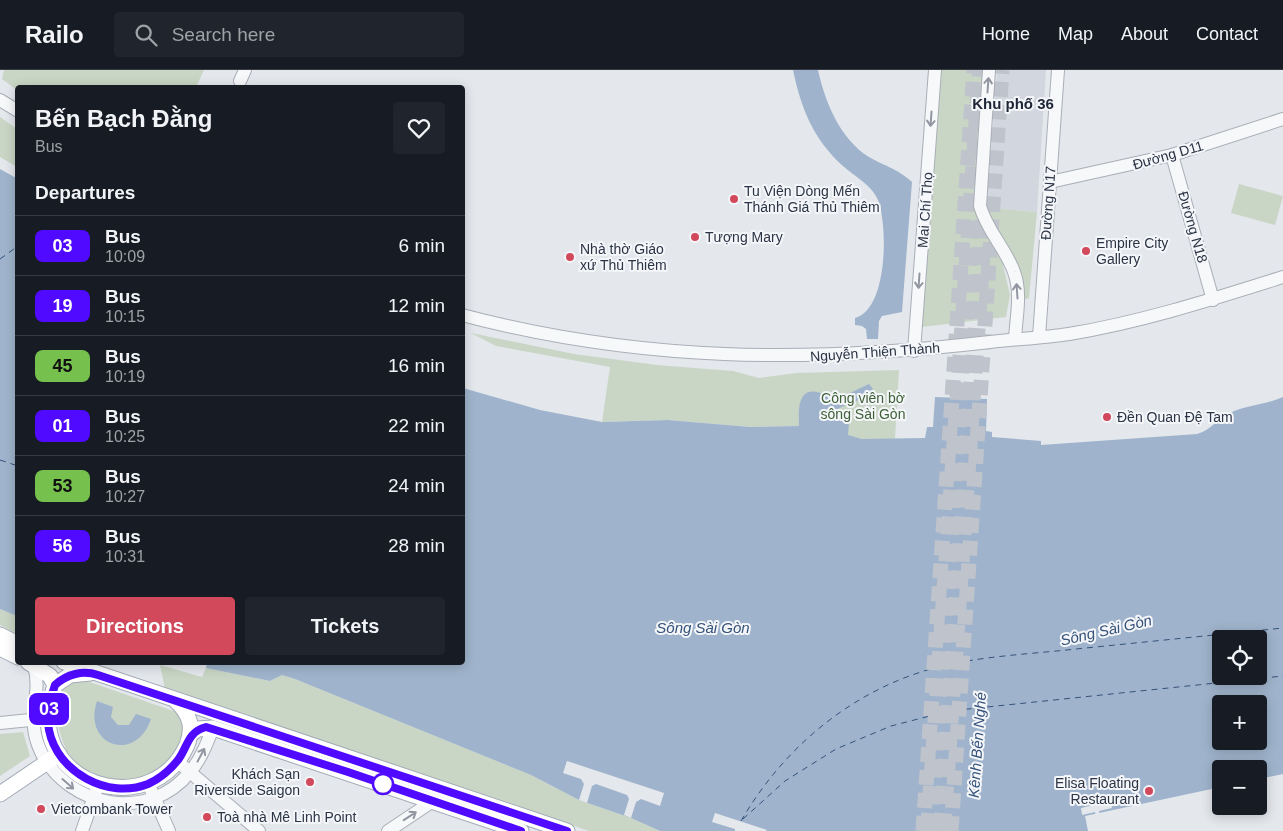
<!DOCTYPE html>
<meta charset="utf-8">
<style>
body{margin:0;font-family:Helvetica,sans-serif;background:#20242c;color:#f1f3f6;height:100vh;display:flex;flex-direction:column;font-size:19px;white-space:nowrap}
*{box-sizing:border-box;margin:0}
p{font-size:16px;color:#9ea1a6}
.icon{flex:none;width:28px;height:28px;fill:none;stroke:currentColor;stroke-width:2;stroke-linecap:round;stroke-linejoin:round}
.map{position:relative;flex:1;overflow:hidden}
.drawer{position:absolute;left:15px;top:15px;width:450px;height:580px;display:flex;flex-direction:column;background:#171b24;border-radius:5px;box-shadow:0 2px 12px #0003}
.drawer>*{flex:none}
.badge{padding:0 10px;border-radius:8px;font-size:18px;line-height:32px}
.fabs{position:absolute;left:1212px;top:560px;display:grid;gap:10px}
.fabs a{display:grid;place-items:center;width:55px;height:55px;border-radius:5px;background:#171b24;box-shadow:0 2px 12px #0003;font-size:25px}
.map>.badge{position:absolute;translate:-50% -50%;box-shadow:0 0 0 2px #fff}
h2{padding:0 20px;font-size:19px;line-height:45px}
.round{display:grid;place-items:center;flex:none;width:52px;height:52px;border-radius:5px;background:#20242c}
.summary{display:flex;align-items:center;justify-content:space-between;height:85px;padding:0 20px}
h1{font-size:24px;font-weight:700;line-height:38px}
.action{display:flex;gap:10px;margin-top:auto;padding:10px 20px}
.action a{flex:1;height:58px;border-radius:5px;background:#d1495b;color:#fff;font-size:20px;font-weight:700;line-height:58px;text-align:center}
.action a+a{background:#20242c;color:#f1f3f6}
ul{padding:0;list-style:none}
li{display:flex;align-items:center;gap:15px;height:60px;padding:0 20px;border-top:1px solid #363941}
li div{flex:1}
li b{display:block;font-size:19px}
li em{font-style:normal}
li .badge{min-width:55px;font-weight:700;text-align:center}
header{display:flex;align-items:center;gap:30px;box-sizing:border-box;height:70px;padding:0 25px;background:#171b24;border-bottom:1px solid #363941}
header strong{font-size:24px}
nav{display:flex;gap:28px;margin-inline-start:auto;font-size:18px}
.search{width:350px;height:45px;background:#20242c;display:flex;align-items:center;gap:12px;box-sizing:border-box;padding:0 18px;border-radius:5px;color:#9ea1a6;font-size:19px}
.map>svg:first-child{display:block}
</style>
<header>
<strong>Railo</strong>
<div class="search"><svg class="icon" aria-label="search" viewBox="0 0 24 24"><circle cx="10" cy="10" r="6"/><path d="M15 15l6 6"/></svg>Search here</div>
<nav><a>Home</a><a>Map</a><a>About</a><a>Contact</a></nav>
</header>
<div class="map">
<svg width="1283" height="761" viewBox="0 0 1283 761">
<rect width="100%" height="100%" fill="#e4e7ec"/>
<path fill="#d2d6de" d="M997 0H1046L1037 142 989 138 988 120Z"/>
<g fill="#c9d6c5">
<path d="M4 0H204L196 17 18 18 17 20 2 9Z"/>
<path d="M940 0H985L978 147 1002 191 1010 225 1006 247 922 257Z"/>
<path d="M0 47 17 59V97L0 87Z"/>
<path d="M1239 114 1283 126 1275 155 1231 143Z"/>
<path d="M989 138 1037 142 1029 228 1023 230 1021 204 989 144Z"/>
<path d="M471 263 574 284 657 295 733 301 759 308 797 303 899 300 895 369H862L799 356 750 357 668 350 602 352 610 297 496 276Z"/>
<path d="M0 539 17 546V564L0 555Z"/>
<path d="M160 595 202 607 206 598 270 611 282 605 295 609 531 705 579 730 631 748 660 761H589L165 619Z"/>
<path d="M84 610 179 643 185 652C181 674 173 689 154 702 140 711 122 713 106 708 93 705 83 700 73 690 59 674 45 620 73 611 76 609 81 610 84 610Z"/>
<path d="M23 662 30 686 0 706V664Z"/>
</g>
<g fill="#9fb4cc" fill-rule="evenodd">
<path d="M793 0H818C825 32 840 69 869 87 886 97 895 97 912 112L902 242 882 246 879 251 878 269H867L866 259 862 256 855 255V248C888 239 888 156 878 130 872 115 854 106 843 96 813 69 801 38 793 0Z"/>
<path d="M0 99 18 109 17 546 0 539Z"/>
<path d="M869 314 873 319C868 330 843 334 833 342L849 352 848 365 862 369 925 368 927 357H933L935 327 987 329 986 361 992 362V367L1041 371V375L1197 364C1211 360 1217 349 1230 343 1246 335 1266 335 1283 327V704L1259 709V699H1221V717L1085 746 1088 761H660L631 748 579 730 531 705 295 609 282 605 270 611 206 598 207 592H462L463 318 540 340 602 352 668 350 750 357 799 356C799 344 796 318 817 322 824 323 831 330 839 332L848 324ZM1221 569H1259V606H1221ZM1221 634H1259V671H1221Z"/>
<path d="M97 631 113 637 111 647 118 655H129L136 644 151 649C136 694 82 676 97 631Z"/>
</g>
<g fill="#e4e7ec">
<path d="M567 691 664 723 660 736 641 729 636 732 631 748 624 745 629 729 627 725 596 714 592 716 587 733 579 730 584 714 581 709 563 703Z"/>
<path d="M1111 731 1112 738 1099 741 1100 746H1096L1095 742 1082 745 1081 738Z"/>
<path d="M715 743 767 760 766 761H735V759L712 752Z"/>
</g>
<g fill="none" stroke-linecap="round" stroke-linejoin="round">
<g stroke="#34527a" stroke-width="1" stroke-dasharray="6 5" stroke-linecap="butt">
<path d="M0 189 18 176"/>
<path d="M0 390 18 396"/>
<path d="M743 749 785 711 836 679 891 656 949 641 1283 606"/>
<path d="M741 751C789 668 870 606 967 591 1003 585 1040 583 1076 579 1145 572 1214 565 1283 558"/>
</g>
<g stroke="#bfc3cb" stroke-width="15" stroke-dasharray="15 8" stroke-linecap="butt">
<path d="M923 761 974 0"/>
<path d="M951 761 1002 0"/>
</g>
<g stroke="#bfc3cb" stroke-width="18" stroke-dasharray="18 9" stroke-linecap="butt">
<path d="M929 761 981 0"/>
<path d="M942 761 985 135"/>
</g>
<g stroke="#a9aeb7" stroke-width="14">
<g id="minor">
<path d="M989 0 980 136C987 161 1006 179 1014 202 1022 223 1016 248 1015 269"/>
<path d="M240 11 245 0"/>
<path d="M0 30 18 41"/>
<path d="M1172 85 1213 230"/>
<path d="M1050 112 1172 85 1283 49"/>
<path d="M462 245C640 292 808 293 990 272 1016 269 1043 268 1069 264 1142 252 1213 229 1283 207"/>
<path d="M1039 267 1058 0"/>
<path d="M914 281 935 0"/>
<path d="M34 596C43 627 24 646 41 682 69 738 149 753 190 702 201 689 207 673 213 658"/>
<path d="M0 653 40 649"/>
<path d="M177 691 259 761"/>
<path d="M148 713 169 761"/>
<path d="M82 761 96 721"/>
<path d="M388 761 433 731"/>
</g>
</g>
<g stroke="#a3abb8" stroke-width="17">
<g id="major">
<path d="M0 565 18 574"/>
<path d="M0 578 18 587"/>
<path d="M28 592 50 606 55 615"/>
<path d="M64 592 567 761"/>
<path d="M90 603 70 605 55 615C52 626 48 637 48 648 49 723 156 745 187 675 194 657 190 644 176 631"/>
<path d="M191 664 198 659 213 658 521 761"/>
<path d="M0 724 59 684"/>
</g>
</g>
<use href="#minor" stroke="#f7f8fa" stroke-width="12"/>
<use href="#major" stroke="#fff" stroke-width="15"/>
</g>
<defs><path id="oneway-shaft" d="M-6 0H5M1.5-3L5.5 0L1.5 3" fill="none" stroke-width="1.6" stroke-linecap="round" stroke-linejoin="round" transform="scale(1.25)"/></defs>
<g stroke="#9196a0">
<use href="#oneway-shaft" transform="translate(988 15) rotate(-86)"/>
<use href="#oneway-shaft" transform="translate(931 49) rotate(94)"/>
<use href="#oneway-shaft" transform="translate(919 211) rotate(94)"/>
<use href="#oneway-shaft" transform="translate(1017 221) rotate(-94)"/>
<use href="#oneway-shaft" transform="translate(201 685) rotate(-62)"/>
<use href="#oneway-shaft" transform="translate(68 714) rotate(41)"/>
<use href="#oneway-shaft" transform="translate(410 746) rotate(-33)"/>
</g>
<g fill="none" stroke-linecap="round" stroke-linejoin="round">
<g stroke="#fff" stroke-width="11">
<path id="line" d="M521 761 348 702 206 657C187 662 188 677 178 690 170 700 159 709 148 714 108 730 57 702 49 660 46 645 50 630 55 615 67 604 83 600 98 605L567 761"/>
</g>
<use href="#line" stroke="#4f0aff" stroke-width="8"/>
</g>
<g fill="#d1495b" stroke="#f4f6f9" stroke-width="2">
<circle cx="734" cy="129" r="5"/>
<circle cx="695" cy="167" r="5"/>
<circle cx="1086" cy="181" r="5"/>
<circle cx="570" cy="187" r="5"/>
<circle cx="1107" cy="347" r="5"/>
<circle cx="310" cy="712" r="5"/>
<circle cx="1149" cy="721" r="5"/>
<circle cx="41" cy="739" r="5"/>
<circle cx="207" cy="747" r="5"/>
</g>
<circle fill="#fff" stroke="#4f0aff" stroke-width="2.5" cx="383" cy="714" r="10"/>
<g text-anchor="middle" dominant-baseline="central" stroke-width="4" stroke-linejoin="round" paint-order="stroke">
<g font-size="14" fill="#2b3445" stroke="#f4f6f9">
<text transform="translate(1168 85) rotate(-16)">Đường D11</text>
<text transform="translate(1048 133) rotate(-86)">Đường N17</text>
<text transform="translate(925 140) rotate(-86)">Mai Chí Thọ</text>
<text transform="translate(1193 157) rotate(74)">Đường N18</text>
<text transform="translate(875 282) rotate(-4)">Nguyễn Thiện Thành</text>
</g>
<g font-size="14" fill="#2b3445" stroke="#f4f6f9" text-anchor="start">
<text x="744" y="121">Tu Viện Dòng Mến<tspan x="744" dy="16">Thánh Giá Thủ Thiêm</tspan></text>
<text x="705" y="167">Tượng Mary</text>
<text x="1096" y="173">Empire City<tspan x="1096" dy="16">Gallery</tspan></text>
<text x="580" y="179">Nhà thờ Giáo<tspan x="580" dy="16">xứ Thủ Thiêm</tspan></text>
<text x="1117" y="347">Đền Quan Đệ Tam</text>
<text x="300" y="704" text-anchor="end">Khách Sạn<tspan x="300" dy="16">Riverside Saigon</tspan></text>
<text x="1139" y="713" text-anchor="end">Elisa Floating<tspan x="1139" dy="16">Restaurant</tspan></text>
<text x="51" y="739">Vietcombank Tower</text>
<text x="217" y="747">Toà nhà Mê Linh Point</text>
</g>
<g font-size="14" fill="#3f6138" stroke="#f4f6f9">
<text x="863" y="328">Công viên bờ<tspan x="863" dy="16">sông Sài Gòn</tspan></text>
</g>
<g font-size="15" font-weight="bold" fill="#1d2536" stroke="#f4f6f9">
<text x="1013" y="33">Khu phố 36</text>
</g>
<g font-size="15" font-style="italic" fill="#34527a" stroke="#f4f6f9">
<text x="703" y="557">Sông Sài Gòn</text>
<text transform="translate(1106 560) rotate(-13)">Sông Sài Gòn</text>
<text transform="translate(977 675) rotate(-86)">Kênh Bến Nghé</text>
</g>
</g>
</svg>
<div class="fabs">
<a><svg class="icon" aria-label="locate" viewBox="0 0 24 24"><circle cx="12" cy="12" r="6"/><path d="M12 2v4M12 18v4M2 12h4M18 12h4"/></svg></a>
<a>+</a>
<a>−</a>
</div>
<b class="badge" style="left:49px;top:639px;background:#4f0aff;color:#fff">03</b>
<section class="drawer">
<div class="summary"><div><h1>Bến Bạch Đằng</h1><p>Bus</p></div><a class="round"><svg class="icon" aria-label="heart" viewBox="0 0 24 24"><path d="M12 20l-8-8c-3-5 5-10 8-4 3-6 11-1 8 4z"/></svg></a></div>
<h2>Departures</h2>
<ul>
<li><span class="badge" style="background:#4f0aff;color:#fff">03</span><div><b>Bus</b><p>10:09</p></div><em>6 min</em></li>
<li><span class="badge" style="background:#4f0aff;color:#fff">19</span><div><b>Bus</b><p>10:15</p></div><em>12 min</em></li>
<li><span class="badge" style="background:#76c04d;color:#111">45</span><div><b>Bus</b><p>10:19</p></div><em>16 min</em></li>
<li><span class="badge" style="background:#4f0aff;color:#fff">01</span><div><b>Bus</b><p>10:25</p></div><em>22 min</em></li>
<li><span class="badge" style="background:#76c04d;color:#111">53</span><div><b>Bus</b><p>10:27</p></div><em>24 min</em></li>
<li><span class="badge" style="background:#4f0aff;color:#fff">56</span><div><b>Bus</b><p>10:31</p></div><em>28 min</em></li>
</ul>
<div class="action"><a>Directions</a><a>Tickets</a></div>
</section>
</div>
